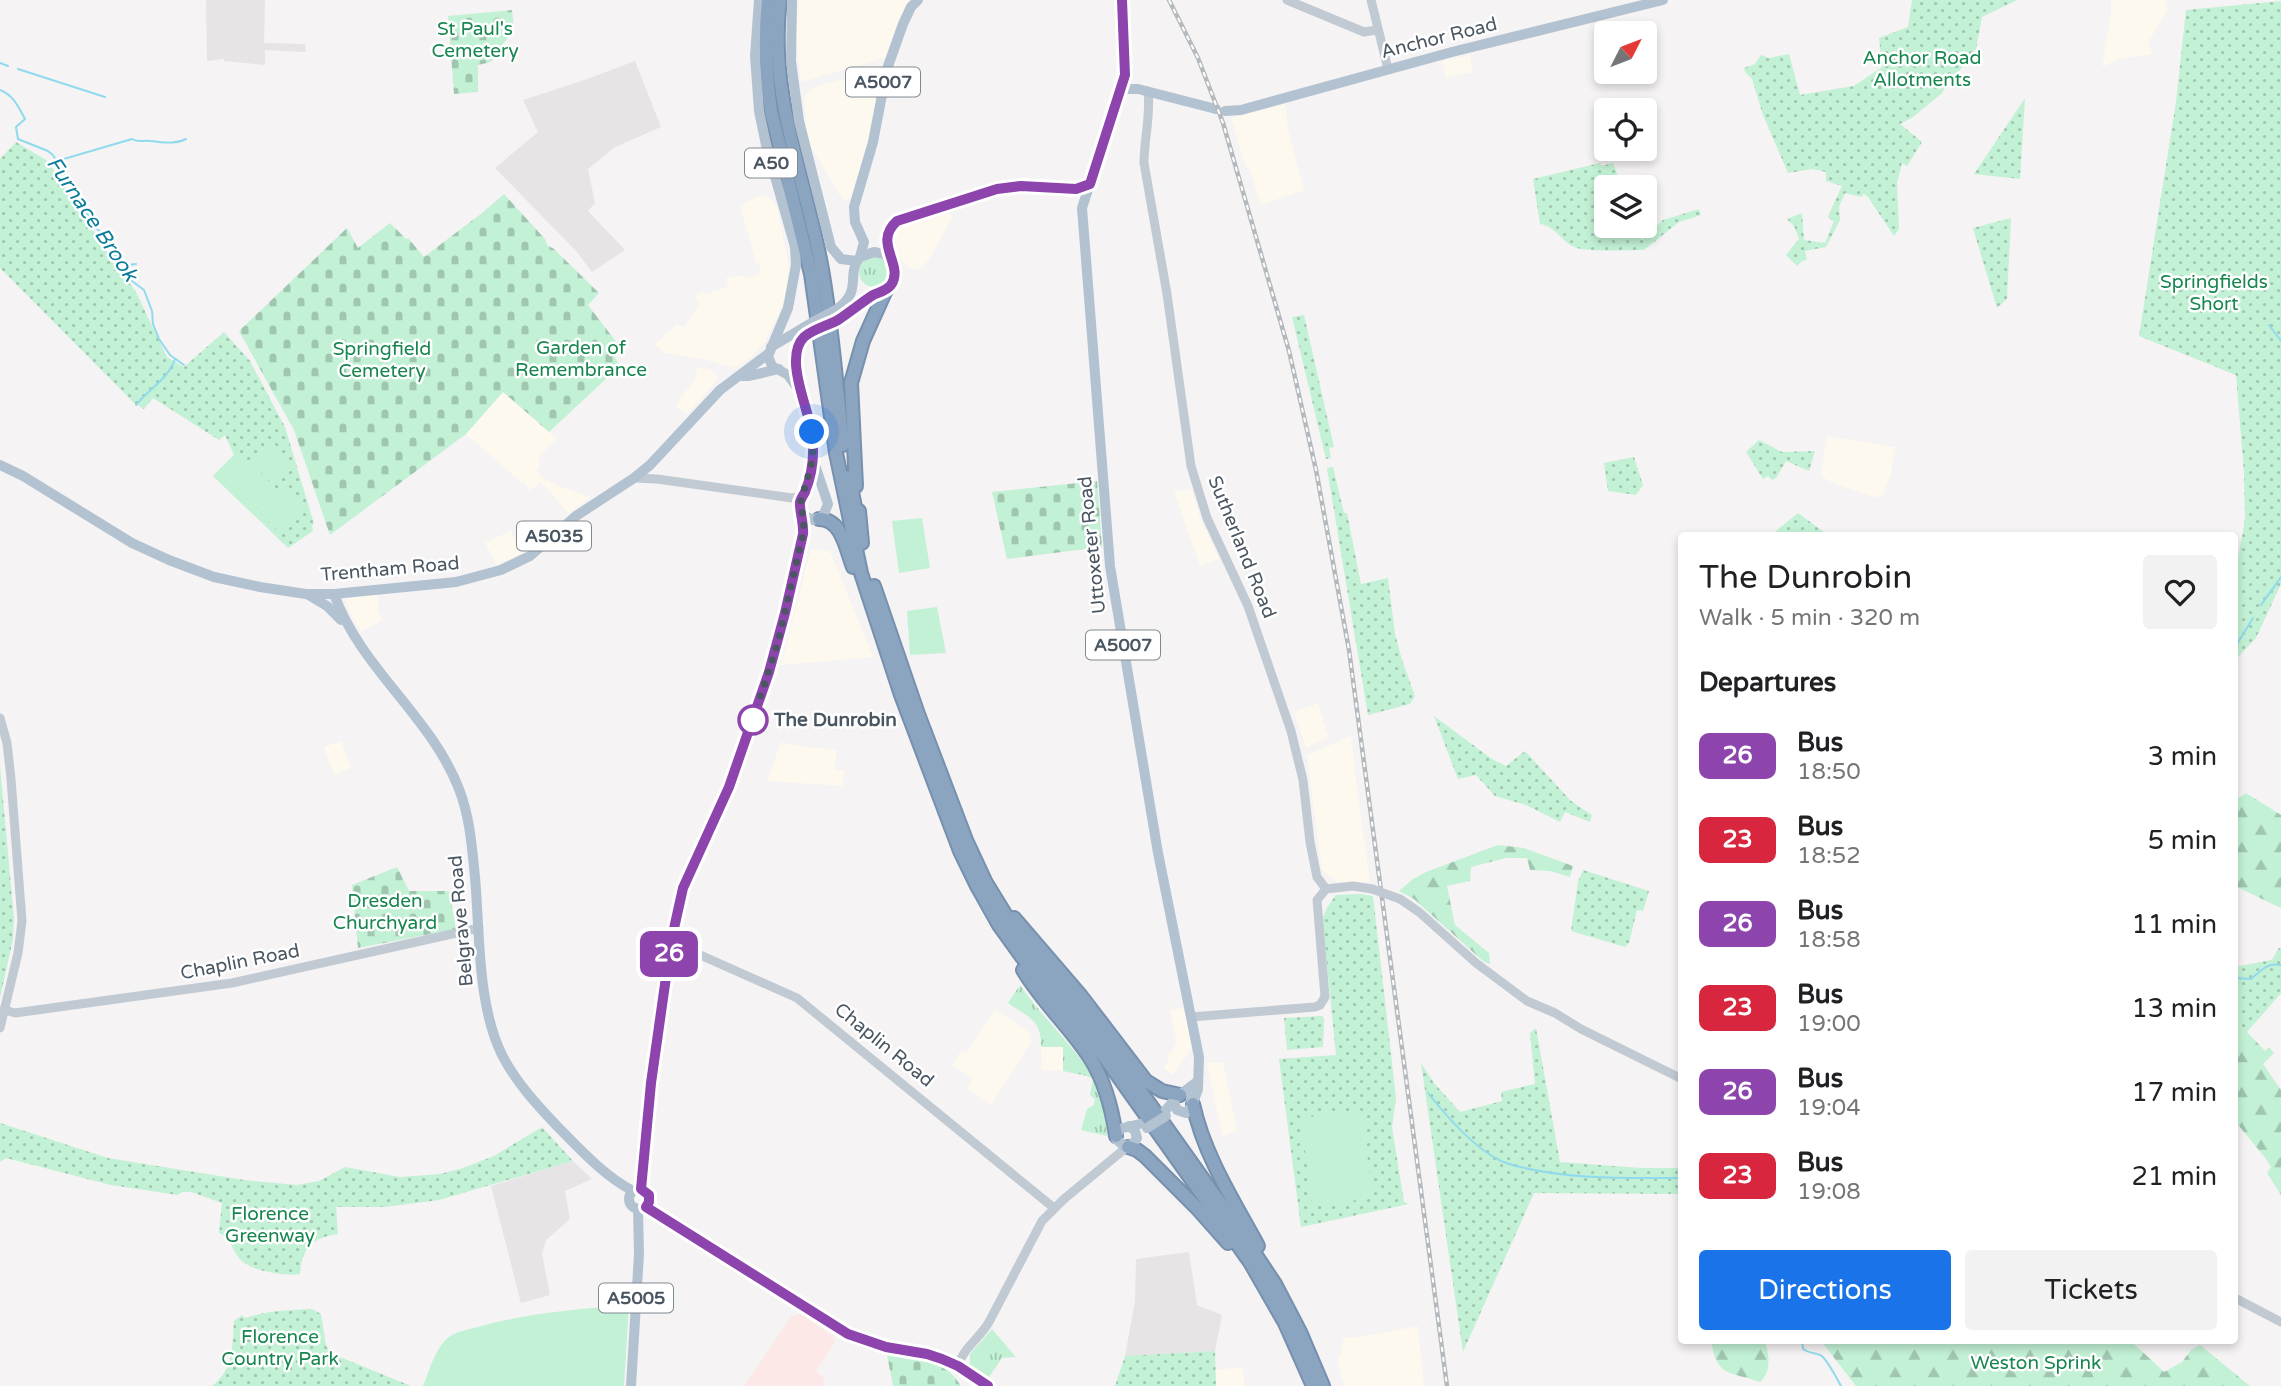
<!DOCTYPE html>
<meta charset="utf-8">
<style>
body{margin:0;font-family:"Varela Round",sans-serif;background:#f2f2f2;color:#202124;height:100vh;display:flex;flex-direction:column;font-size:26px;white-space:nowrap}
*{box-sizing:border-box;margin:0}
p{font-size:23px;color:#757577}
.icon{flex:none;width:38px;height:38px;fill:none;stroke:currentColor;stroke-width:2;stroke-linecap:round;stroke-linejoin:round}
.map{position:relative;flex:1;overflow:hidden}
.drawer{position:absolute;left:1678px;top:532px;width:560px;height:812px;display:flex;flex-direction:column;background:#fff;border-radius:7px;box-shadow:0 4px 10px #0003}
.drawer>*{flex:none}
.badge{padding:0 14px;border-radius:10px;font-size:24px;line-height:46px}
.needle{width:46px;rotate:48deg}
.buttons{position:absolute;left:1594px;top:21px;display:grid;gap:14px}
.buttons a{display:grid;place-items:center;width:63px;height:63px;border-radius:7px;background:#fff;box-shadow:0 4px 10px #0003;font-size:35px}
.you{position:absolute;width:35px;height:35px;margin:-18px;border:5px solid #fff;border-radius:50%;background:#1a73e8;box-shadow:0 0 0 10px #1a73e833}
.map>.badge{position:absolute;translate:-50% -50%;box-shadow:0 0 0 4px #fff}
h2{padding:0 21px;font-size:26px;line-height:63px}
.round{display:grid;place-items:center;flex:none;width:74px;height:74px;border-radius:7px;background:#f2f2f2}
.summary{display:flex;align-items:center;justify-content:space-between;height:119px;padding:0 21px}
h1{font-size:33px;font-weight:600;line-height:52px}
.action{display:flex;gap:14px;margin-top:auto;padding:14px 21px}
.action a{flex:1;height:80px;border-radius:7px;background:#1a73e8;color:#fff;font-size:28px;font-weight:600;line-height:80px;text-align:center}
.action a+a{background:#f2f2f2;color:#202124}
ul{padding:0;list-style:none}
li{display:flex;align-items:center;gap:21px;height:84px;padding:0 21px}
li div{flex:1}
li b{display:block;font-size:26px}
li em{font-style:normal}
li .badge{min-width:77px;font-weight:700;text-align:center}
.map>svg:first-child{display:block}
</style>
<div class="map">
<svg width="2281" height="1386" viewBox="0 0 2281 1386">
<defs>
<pattern id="grass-tufts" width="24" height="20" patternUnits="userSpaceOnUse" patternTransform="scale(1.75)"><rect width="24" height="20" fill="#c3f1d5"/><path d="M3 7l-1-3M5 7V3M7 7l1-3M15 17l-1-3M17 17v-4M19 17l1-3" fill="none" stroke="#a0c6b0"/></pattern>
<pattern id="forest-firs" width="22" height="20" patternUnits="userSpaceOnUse" patternTransform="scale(1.75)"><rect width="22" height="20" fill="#c3f1d5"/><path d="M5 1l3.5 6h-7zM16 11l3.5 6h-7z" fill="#a0c6b0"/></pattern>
<pattern id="cemetery-stones" width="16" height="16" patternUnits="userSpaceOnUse" patternTransform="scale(1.75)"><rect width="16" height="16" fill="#c3f1d5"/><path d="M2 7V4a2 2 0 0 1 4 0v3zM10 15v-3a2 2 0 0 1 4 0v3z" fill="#a0c6b0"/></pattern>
<pattern id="park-dots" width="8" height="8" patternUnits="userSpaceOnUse" patternTransform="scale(1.75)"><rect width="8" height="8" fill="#c3f1d5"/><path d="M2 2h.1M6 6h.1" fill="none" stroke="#a0c6b0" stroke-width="1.8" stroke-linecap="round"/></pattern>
</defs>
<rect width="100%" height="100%" fill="#f5f3f3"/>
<g fill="#fdf9ef">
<path d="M799 0H908L888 57 801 82 796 38Z"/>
<path d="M2111 0H2165L2167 11 2148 43 2152 54 2119 59 2102 67 2111 13Z"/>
<path d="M1470 55 1473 72 1446 78 1442 61Z"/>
<path d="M875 71 882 77 866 151 851 197 846 200 842 199 812 149 807 135 804 97 809 90 819 85Z"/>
<path d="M1285 104 1288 129 1304 190 1261 205 1249 168H1246L1231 118Z"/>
<path d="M760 196 769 197 777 207 789 267 787 290 779 314 764 343 752 357 734 368 706 360 664 353 655 344 677 324 684 327 699 306 696 296 698 293 703 292 705 294 728 287 726 278 735 276 750 277 759 274 761 266 756 263 741 208 745 203Z"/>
<path d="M949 213 953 216 929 260 919 270 908 267 898 254 896 244 895 234 898 230 908 224Z"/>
<path d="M697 368 710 369 719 378 687 415 675 406 696 377Z"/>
<path d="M503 392 557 439 539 457 540 465 536 470 543 478 558 486 591 497 568 513 541 482 530 491 524 482 522 483 466 434Z"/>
<path d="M1827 436 1895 447 1891 474 1883 494 1876 498 1828 481 1822 476 1821 472Z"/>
<path d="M1191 488 1200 517 1219 559 1200 566 1174 492Z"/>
<path d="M511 531 522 553 496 565 485 542Z"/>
<path d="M811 549 830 551 873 657 781 665Z"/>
<path d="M378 593V611L383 619 361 632 349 611 346 597Z"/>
<path d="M1318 703 1328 737 1306 748 1294 712Z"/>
<path d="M1351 736 1358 796 1370 882H1337L1322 870 1307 755Z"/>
<path d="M341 741 351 768 334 775 324 747Z"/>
<path d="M781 742 804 747 837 750 835 770H844L843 786 767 781Z"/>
<path d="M1184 1008 1193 1047 1173 1075 1163 1068 1169 1060 1167 1056 1174 1048 1176 1040 1170 1010Z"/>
<path d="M995 1009 1029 1032 1031 1042 991 1105 967 1089 973 1079 952 1065 961 1051 966 1054Z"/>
<path d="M1041 1047H1063V1070L1042 1071Z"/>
<path d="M1223 1062 1237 1131 1222 1136 1207 1063Z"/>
<path d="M1418 1326 1424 1386H1345L1339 1371 1338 1356 1341 1354 1343 1340 1341 1338 1360 1337Z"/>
<path d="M1243 1367 1245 1386H1216V1370Z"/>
</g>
<g fill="#e6e4e5">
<path d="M206 0H265L264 43 305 44 306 52 265 50V65L224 61V59L207 61Z"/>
<path d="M635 61 661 127 615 147 588 169 595 203 588 211 625 250 592 272 577 252 495 168 538 132 523 100 590 78Z"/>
<path d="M573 1161 592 1179 565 1191 570 1219 546 1240 542 1254 550 1295 521 1303 491 1186Z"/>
<path d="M1189 1252 1197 1305 1222 1315 1215 1351 1125 1356 1135 1301 1136 1259Z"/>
</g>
<path fill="#fce8e6" d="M800 1313 833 1336 835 1342 816 1371 823 1377 824 1386H744L791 1317Z"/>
<g fill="url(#grass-tufts)">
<circle cx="874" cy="272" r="15"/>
<path d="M1020 985C1042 1017 1073 1045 1094 1078 1104 1095 1106 1117 1107 1136L1081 1130 1087 1109 1094 1105 1095 1099 1090 1095 1093 1079 1087 1076 1063 1071V1047H1041C1042 1020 1028 1017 1008 1003Z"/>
<path d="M992 1329 1016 1357 1002 1358 987 1380 970 1368V1354Z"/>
</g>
<g fill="url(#forest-firs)">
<path d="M2246 793 2281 815V908L2235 886V800Z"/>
<path d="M1498 845 1524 848 1573 866 1570 877 1550 871 1530 870 1527 858H1506L1471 867 1470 881 1447 886 1455 925 1489 953 1490 964 1483 961 1414 899 1399 891 1413 879 1426 872Z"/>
<path d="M2279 948H2281V993L2247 1032 2265 1051 2269 1047 2274 1053 2263 1064 2281 1090V1195L2267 1173 2271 1167 2266 1159 2235 1121V967L2272 960Z"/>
<path d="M1711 1341H1765C1769 1354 1772 1372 1760 1382 1728 1371 1717 1377 1711 1341Z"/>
<path d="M1821 1341H2131L2164 1372 2182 1362 2192 1349 2200 1345 2250 1386H1856Z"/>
</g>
<g fill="url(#cemetery-stones)">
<path d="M512 10 514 28 491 62 478 65V92L454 94 448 16Z"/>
<path d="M504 194 545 239 547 245 554 249 599 293 588 305 617 343H614L613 355 622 368 607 378 549 432 503 392 466 434 330 535 294 430 239 331 347 228 358 248 390 223 406 239 408 238 424 257 482 213Z"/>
<path d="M1097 481 1102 547 1007 559 992 492Z"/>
<path d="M397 867 409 891H449L456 929 358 948 352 885Z"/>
<path d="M889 1353C918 1357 945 1359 961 1386H893L887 1355Z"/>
</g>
<g fill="url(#park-dots)">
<path d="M1912 0H2017L1982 17 1976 49 1941 94 1913 117 1900 124 1922 142 1907 166 1902 163 1897 183 1899 229 1894 236 1868 197 1864 194 1861 197 1845 193 1839 207 1840 220 1826 247 1805 251 1807 260 1802 261 1797 266 1786 255 1799 239 1794 226 1787 219 1802 213 1804 240 1825 243 1834 221 1828 218 1829 214 1842 186 1826 181V172L1813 169 1788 173 1763 115 1752 79 1745 72 1744 68 1755 64 1761 55 1769 58 1789 54 1800 95 1854 86 1882 67 1879 38 1908 27Z"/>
<path d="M2281 1V584L2256 638 2235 660V577L2245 519 2244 473 2236 375 2139 336 2176 102 2186 10Z"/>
<path d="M2025 98 2020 179 1974 174Z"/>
<path d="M16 142 46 160 59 177 92 229 136 292 167 357 184 367 224 332 250 361 285 427 314 524 312 526 313 531 288 548 213 476 234 455 225 435 219 440 153 398 144 409 134 403 0 268V159Z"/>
<path d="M1600 163 1602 166 1613 163 1622 187H1606V226H1636L1642 240 1663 220 1699 209 1701 215 1679 222 1644 250C1626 250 1594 252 1577 248 1563 244 1556 226 1540 224L1533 179Z"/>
<path d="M2011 218 2007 299 1997 308 1973 228Z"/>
<path d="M1304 315 1334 447 1329 448 1331 458 1326 459 1292 317Z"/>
<path d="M1759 440 1782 452 1815 451 1809 471 1786 461 1776 478 1772 480 1768 476 1763 479 1746 452Z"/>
<path d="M1634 457 1643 485 1636 495 1608 491 1604 463Z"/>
<path d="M1333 467 1344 513H1347L1361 584 1388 578 1395 634 1402 660 1415 696 1410 704 1368 715 1327 468Z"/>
<path d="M1798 513 1825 533 1830 535H1771Z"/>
<path d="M1434 716 1492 759 1506 766 1525 751 1571 801 1592 815 1590 822 1565 812 1560 822 1526 805 1495 796 1476 775 1458 779Z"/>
<path d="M0 766 14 919 13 939 0 998Z"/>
<path d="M1583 870 1649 891 1643 911 1637 910 1629 943 1625 947 1571 931 1578 882Z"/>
<path d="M1360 894 1373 896 1396 1098 1392 1127 1404 1202 1409 1204 1301 1227 1279 1059 1336 1055 1325 945C1319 921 1322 914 1336 895Z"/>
<path d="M2279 948H2281V993L2235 1044V967L2272 960Z"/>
<path d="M1322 1016 1324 1018 1323 1047 1287 1050 1284 1018Z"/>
<path d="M1536 1028 1560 1162 1641 1168H1682V1194L1534 1193 1463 1352 1421 1063 1434 1083 1460 1112 1502 1101 1501 1092 1535 1084 1530 1033Z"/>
<path d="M0 1123 108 1158 244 1180 297 1185 319 1181 345 1167 400 1177 440 1174 463 1168 494 1156 542 1127 573 1161 439 1200 385 1207H336L338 1234C312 1238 302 1248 300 1274 287 1277 248 1270 240 1259 232 1250 231 1238 219 1233L222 1203 191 1192H182L178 1195 111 1185 6 1158 0 1162Z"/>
<path d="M312 1309 321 1314 326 1345 330 1353 411 1386H212C234 1370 232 1345 234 1321L242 1315 245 1318C267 1311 288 1310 312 1309Z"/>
<path d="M1215 1351 1216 1386H1115L1125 1356Z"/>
</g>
<g fill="#c3f1d5">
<path d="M270 440C290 459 294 463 274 485L249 461Z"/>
<path d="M236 453 275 490 252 513 213 476Z"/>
<path d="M280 486 304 509 280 533 256 510Z"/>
<path d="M922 518 930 568 899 573 892 521Z"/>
<path d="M937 607 946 653 910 655 907 611Z"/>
<path d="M1361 1110 1373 1198 1312 1206 1301 1118Z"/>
<path d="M629 1305 624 1386H423C430 1370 436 1344 452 1335 460 1331 470 1329 478 1327 528 1313 578 1309 629 1305Z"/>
</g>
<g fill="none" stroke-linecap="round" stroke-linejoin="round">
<g stroke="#90daee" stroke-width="2">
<path d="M0 63 8 66"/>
<path d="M18 69 105 97"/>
<path d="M0 90C14 96 18 106 25 119L16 127 18 139 48 151 53 155 88 215 92 226 106 235 112 253 127 266 132 281 144 290 152 311 153 324 159 339 170 355 184 365"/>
<path d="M57 161 132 139C139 143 142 140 150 141 163 142 175 145 186 139"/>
<path d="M128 265 136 264"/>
<path d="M2269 325 2281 341"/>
<path d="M136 405C149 389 168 379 175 359"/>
<path d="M2261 605 2281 577"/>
<path d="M2235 647 2253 618"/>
<path d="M2235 978 2251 979C2261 971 2267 962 2281 965"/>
<path d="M1428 1093C1447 1117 1479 1155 1509 1164 1564 1180 1625 1178 1682 1178"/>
<path d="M1802 1340 1803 1349C1810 1354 1813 1352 1820 1355 1826 1357 1837 1379 1841 1386"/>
</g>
<g stroke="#7690ad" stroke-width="16">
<g id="highway">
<path d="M768 0C764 37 766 75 771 111L811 274 836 453 861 573 901 695 960 851 976 884 999 925 1022 957 1106 1059 1250 1262 1285 1323 1313 1386"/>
<path d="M780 0C768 92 804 175 821 264 832 323 836 385 843 445"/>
<path d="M849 477 857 517"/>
<path d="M856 486 851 383 863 341 886 290"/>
<path d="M859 511 862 543"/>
<path d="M819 519C842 519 846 549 853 567"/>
<path d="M874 586 918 714 966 840 986 883 1026 948 1107 1044 1237 1227 1275 1284 1300 1332 1323 1386"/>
<path d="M1014 918 1081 996 1146 1081 1162 1091 1180 1095"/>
<path d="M1023 970C1042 1002 1070 1027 1090 1058 1105 1081 1112 1109 1116 1136"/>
<path d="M1193 1104C1204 1155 1233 1200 1258 1246"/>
<path d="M1128 1147 1137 1150 1145 1156 1196 1207 1228 1243"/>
</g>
</g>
<g stroke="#c1cad2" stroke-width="9">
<path d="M1287 0 1364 32 1377 30"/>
<path d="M1371 0 1388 69"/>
<path d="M1148 91C1151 115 1144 139 1144 163L1167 294 1191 466 1207 518 1248 606 1291 731 1303 780 1310 842 1317 877 1326 889"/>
<path d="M634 478 657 479 792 498 803 496"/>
<path d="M0 718 7 743 11 779 22 921 18 953 0 1028"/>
<path d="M1326 889 1353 886 1372 889"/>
<path d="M1400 899 1419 912 1476 963 1527 1001 1555 1013 1581 1029 1682 1079"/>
<path d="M671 942 797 998 1054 1208"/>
<path d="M4 1010 15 1013 232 983 479 928"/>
<path d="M1191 1017 1315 1007 1320 1005 1325 997 1317 900 1326 889"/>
<path d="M646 1207 848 1334 886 1347 927 1354 942 1359 958 1366 988 1386"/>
<path d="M2235 1298 2281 1322"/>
<path d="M958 1366C963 1348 980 1338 989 1322L1042 1221 1064 1199 1127 1147"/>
</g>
<g stroke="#b3c2d1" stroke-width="10">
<path d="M759 0 755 56 759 111 766 145 795 247 796 265 788 308 768 356 772 366 788 375 802 394"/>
<path d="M792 0 791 61 799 121 831 247 841 259 857 261"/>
<path d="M1122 0 1125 75 1082 208 1110 566 1158 853 1199 1057 1198 1089 1193 1103"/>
<path d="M1119 92 1125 89H1138L1216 109"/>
<path d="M1225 111 1241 110 1452 52 1663 0"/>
<path d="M860 257 864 242 855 222 854 207 873 142 887 69 903 24 911 7 918 0"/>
<path d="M890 260C885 241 886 227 904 217 938 207 990 186 1025 186 1045 186 1072 193 1089 184"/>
<path d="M836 310C864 290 845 276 860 257L874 252 884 254 892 262 895 272 892 284 886 290 876 294 838 319"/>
<path d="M771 347 813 322"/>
<path d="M739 376H749L779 369"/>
<path d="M813 459 800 504 803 515 813 520 823 516 828 504 813 459 811 426 795 357 801 341 815 331"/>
<path d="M0 465 23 476 132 543 169 560 214 577 260 587 306 594H334L456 582 501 570 530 556 576 516 634 478 650 465 720 390 768 354"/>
<path d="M307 594 327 606 341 620"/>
<path d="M334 594C360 668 431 716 459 789 470 817 472 848 475 877 480 933 477 1004 502 1055 516 1082 536 1104 557 1126 580 1149 603 1175 633 1191"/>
<path d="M1174 1103 1177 1110 1186 1113 1192 1106 1191 1098"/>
<path d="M1164 1112 1177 1097 1198 1081"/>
<path d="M1129 1126 1135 1131 1137 1138 1132 1145 1124 1146 1116 1139 1119 1129 1144 1123"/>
<circle cx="639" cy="1199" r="10"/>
<path d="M641 1189 651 1083 671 942 683 888 729 787 769 672 785 613 803 534 802 513"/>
<path d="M631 1386 639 1254 638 1209"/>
</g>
<use href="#highway" stroke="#8ba5c1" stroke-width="12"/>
<g stroke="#b5b8bd" stroke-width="4.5">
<path id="rail" d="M1169 0 1198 58 1223 123 1289 351 1316 470 1349 650 1447 1386"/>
</g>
<use href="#rail" stroke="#fff" stroke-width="2" stroke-dasharray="5" stroke-linecap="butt"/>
<path stroke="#c1cad2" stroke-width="9" d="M1372 889 1400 899"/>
<g stroke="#b3c2d1" stroke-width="10">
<path d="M813 322 836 310"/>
<path d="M815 331 838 319"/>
<path d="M1147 1128 1166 1116"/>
</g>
</g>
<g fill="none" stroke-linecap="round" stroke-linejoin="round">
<g stroke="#fff" stroke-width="16">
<path id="line" d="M988 1386 958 1366 942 1359 927 1354 886 1347 848 1334 646 1207 649 1202V1195L641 1189 651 1083 671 942 683 888 729 787 769 672 785 613 803 534C804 524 799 509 800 502 801 498 803 496 805 492 813 472 815 450 811 429 807 405 784 357 804 337 813 329 827 326 838 320 850 312 861 303 873 295 880 292 886 291 891 285 905 265 872 243 897 221L997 189 1021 186 1076 189 1090 184 1125 75 1122 0"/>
</g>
<use href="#line" stroke="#8e44ad" stroke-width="10"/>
<path stroke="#4a5661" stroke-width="7" stroke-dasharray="0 12.6" d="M753 720 778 642 803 534 804 520 800 504 813 459 812 432"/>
</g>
<circle fill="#fff" stroke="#8e44ad" stroke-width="3.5" cx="753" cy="720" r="14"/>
<g text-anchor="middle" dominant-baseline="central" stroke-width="5" stroke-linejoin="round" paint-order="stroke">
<g fill="#fff" stroke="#808990" stroke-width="2">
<rect x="846" y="67.5" width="74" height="29" rx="5"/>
<rect x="745" y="148.5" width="52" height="29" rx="5"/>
<rect x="517" y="521.5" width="74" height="29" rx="5"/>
<rect x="1086" y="630.5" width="74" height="29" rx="5"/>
<rect x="599" y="1283.5" width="74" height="29" rx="5"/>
</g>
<g font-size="18" font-weight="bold" fill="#4a5661">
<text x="883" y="82">A5007</text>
<text x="771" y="163">A50</text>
<text x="554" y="536">A5035</text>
<text x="1123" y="645">A5007</text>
<text x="636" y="1298">A5005</text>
</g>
<g font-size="19" fill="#17864f" stroke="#fff">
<text x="475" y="29">St Paul's<tspan x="475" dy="22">Cemetery</tspan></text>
<text x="1922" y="58">Anchor Road<tspan x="1922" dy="22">Allotments</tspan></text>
<text x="2214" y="282">Springfields<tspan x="2214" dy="22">Short</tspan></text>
<text x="581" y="348">Garden of<tspan x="581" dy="22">Remembrance</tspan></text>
<text x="382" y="349">Springfield<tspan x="382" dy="22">Cemetery</tspan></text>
<text x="385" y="901">Dresden<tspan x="385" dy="22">Churchyard</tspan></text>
<text x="270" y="1214">Florence<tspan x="270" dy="22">Greenway</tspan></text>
<text x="280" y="1337">Florence<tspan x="280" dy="22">Country Park</tspan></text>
<text x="2036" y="1363">Weston Sprink</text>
</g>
<g font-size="19" fill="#4a5661" stroke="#fff">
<text transform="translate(1439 38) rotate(-14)">Anchor Road</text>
<text transform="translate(1092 545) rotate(-96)">Uttoxeter Road</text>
<text transform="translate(1242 547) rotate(68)">Sutherland Road</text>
<text transform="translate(390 569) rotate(-5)">Trentham Road</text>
<text transform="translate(461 921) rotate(-95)">Belgrave Road</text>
<text transform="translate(240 962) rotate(-11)">Chaplin Road</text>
<text transform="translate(884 1045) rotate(39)">Chaplin Road</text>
</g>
<g font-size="19" font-weight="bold" fill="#4a5661" stroke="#fff" text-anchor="start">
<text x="774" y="720">The Dunrobin</text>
</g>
<g font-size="21" font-style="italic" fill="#0c7c9b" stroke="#fff">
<text transform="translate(92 219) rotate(56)">Furnace Brook</text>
</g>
</g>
</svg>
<div class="buttons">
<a><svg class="needle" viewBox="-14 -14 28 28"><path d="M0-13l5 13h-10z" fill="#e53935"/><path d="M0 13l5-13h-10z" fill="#757577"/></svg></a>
<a><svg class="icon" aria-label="locate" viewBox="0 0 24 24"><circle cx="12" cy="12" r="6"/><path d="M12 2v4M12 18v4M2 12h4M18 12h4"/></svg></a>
<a><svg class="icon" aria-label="layers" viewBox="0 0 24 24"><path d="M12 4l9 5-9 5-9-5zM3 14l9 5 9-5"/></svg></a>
</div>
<div class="you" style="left:812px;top:432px"></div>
<b class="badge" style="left:669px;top:954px;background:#8e44ad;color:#fff">26</b>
<section class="drawer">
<div class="summary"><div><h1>The Dunrobin</h1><p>Walk · 5 min · 320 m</p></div><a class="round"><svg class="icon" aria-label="heart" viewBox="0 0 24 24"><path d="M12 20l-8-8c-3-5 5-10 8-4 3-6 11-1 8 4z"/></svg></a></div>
<h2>Departures</h2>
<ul>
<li><span class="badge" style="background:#8e44ad;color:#fff">26</span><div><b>Bus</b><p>18:50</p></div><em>3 min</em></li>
<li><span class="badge" style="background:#d7263d;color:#fff">23</span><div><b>Bus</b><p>18:52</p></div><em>5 min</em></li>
<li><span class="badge" style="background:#8e44ad;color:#fff">26</span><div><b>Bus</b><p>18:58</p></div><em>11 min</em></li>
<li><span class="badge" style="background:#d7263d;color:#fff">23</span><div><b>Bus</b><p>19:00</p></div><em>13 min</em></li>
<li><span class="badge" style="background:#8e44ad;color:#fff">26</span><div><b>Bus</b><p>19:04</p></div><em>17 min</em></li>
<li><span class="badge" style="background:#d7263d;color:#fff">23</span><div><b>Bus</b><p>19:08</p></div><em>21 min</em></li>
</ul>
<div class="action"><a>Directions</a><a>Tickets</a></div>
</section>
</div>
